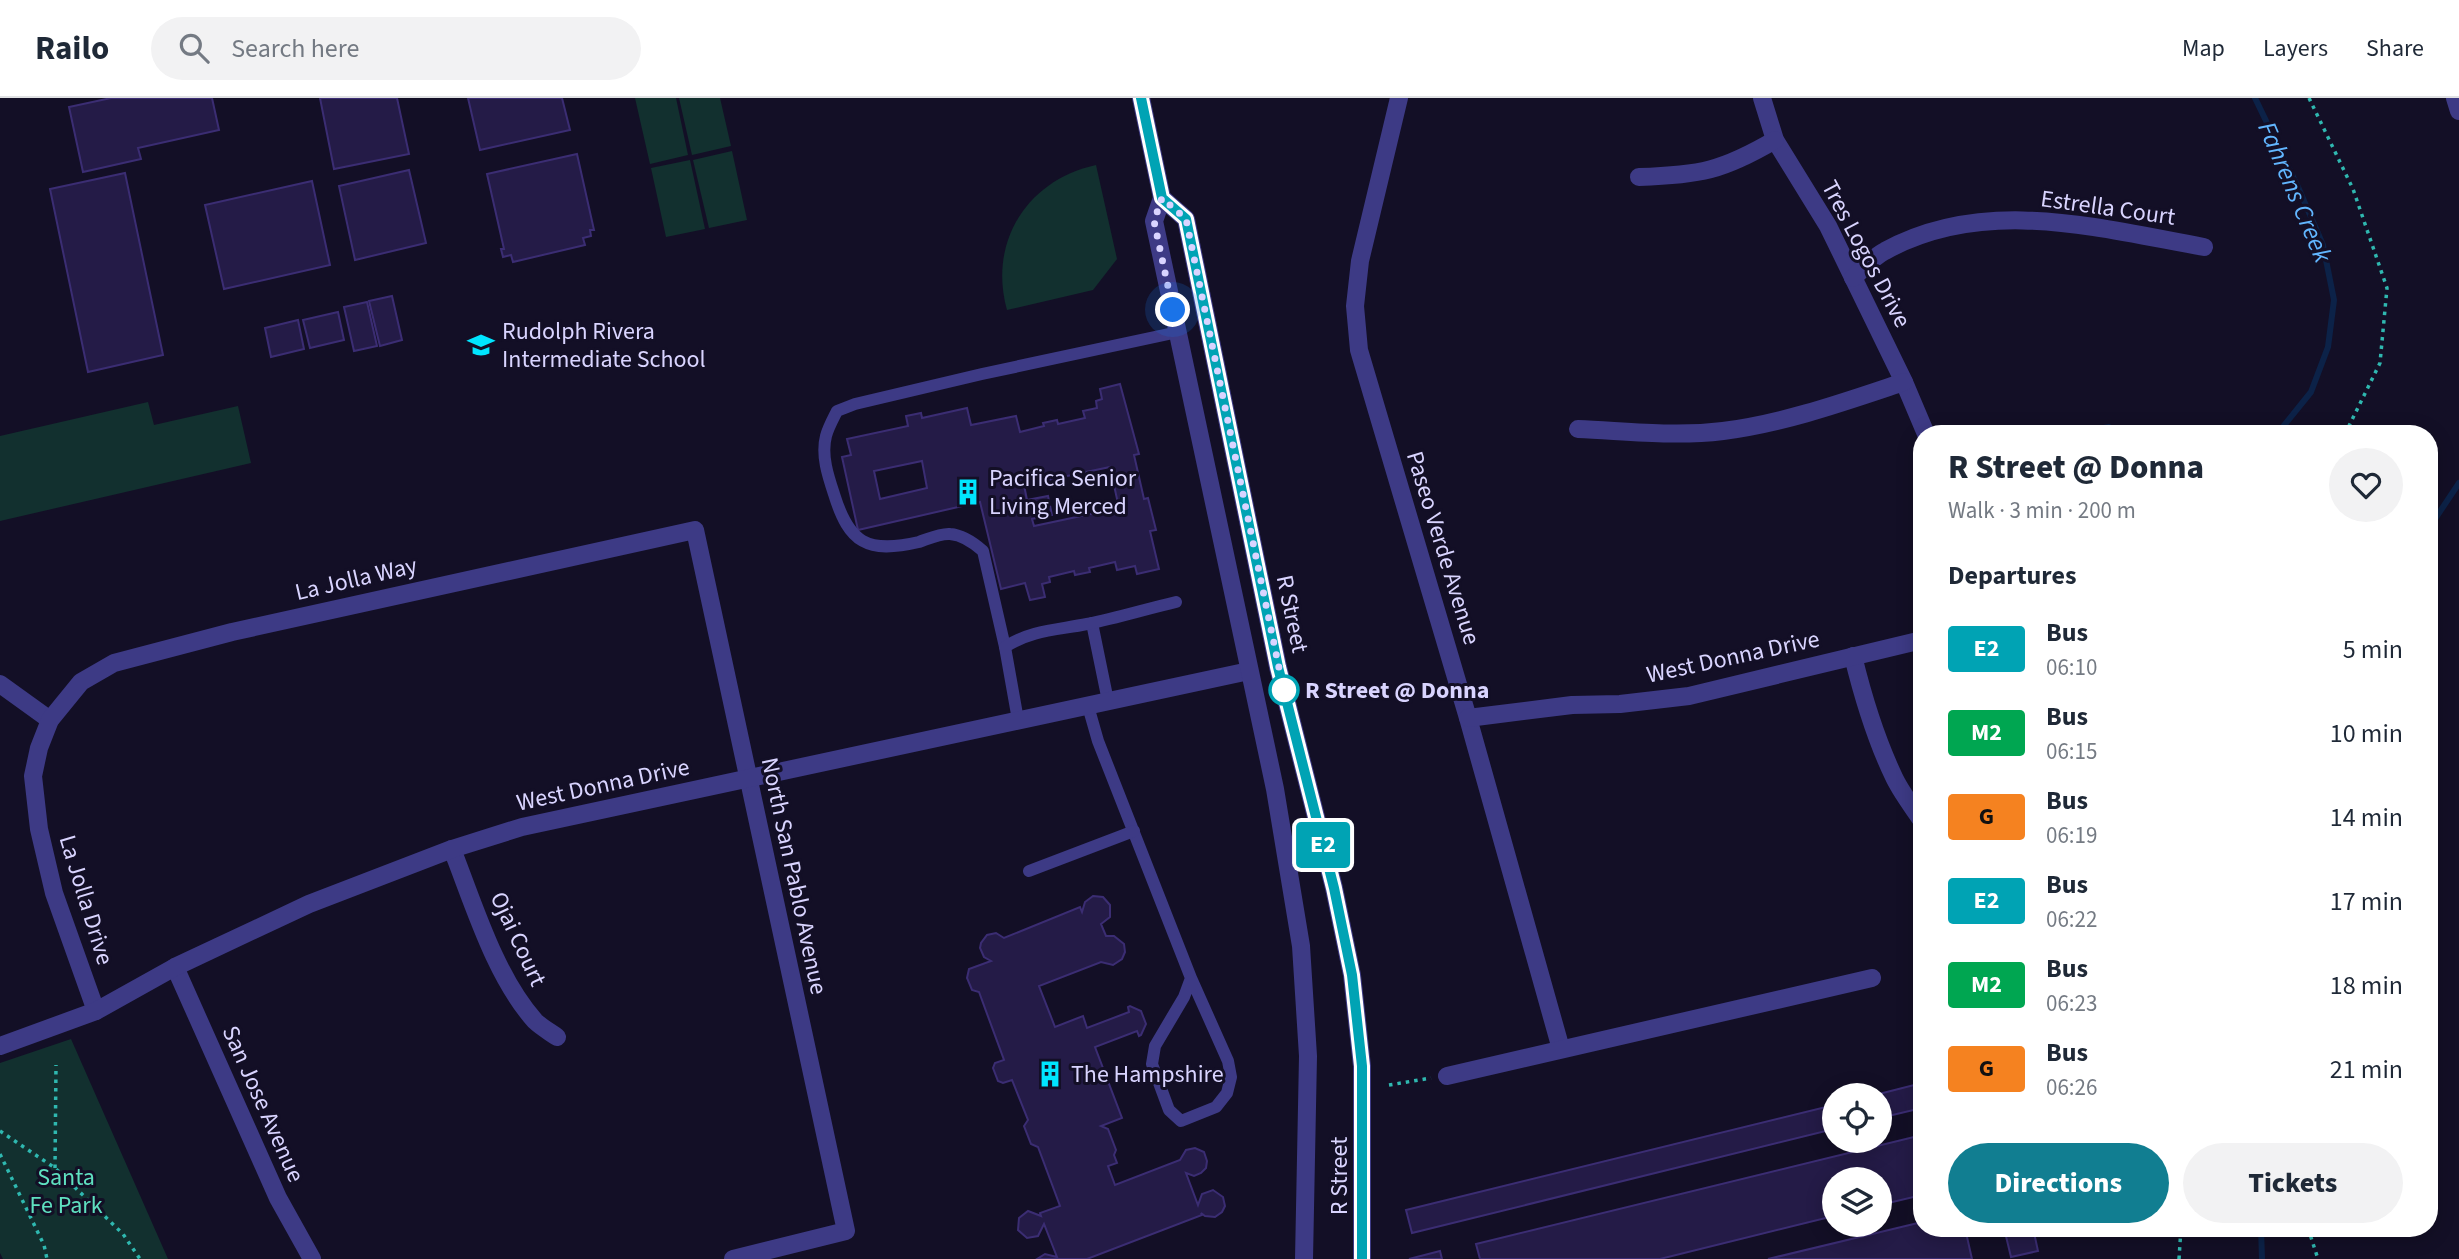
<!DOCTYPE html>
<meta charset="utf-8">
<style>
body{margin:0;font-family:"Source Sans 3",sans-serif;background:#f2f2f3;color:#1f2937;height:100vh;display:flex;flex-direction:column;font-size:26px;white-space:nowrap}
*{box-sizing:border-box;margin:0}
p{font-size:23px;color:#747a83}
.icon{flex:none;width:38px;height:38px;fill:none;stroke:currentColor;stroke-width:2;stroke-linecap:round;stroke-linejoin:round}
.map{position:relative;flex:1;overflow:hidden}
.panel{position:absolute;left:1913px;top:327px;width:525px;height:812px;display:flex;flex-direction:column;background:#fff;border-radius:28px;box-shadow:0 4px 18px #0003}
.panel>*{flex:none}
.badge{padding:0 14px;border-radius:5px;font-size:24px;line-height:46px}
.fabs{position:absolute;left:1822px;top:985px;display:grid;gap:14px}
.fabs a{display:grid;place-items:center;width:70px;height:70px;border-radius:50%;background:#fff;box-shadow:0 4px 18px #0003;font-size:35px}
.you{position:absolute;width:35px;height:35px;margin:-18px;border:5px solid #fff;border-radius:50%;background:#1a73e8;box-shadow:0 0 0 10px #1a73e833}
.map>.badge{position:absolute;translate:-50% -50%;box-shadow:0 0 0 4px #fff}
h2{padding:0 35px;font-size:26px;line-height:63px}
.round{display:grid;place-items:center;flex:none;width:74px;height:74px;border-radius:37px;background:#f2f2f3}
.headline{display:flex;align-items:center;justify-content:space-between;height:119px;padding:0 35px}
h1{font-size:33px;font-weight:800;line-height:52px}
.cta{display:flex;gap:14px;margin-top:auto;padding:14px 35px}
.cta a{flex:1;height:80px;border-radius:42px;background:#117e91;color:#fff;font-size:28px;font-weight:800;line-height:80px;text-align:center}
.cta a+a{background:#f2f2f3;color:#1f2937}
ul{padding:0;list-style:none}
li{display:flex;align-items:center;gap:21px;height:84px;padding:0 35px}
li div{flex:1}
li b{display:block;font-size:26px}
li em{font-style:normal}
li .badge{min-width:77px;font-weight:700;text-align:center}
header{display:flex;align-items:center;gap:42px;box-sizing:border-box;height:98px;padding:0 35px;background:#fff;border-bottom:2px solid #e0e1e3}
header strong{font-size:33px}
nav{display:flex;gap:38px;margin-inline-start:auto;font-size:24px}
.search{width:490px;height:63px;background:#f2f2f3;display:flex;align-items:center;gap:18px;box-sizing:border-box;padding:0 24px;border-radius:38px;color:#747a83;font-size:26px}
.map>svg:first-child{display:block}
</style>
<header>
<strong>Railo</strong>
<div class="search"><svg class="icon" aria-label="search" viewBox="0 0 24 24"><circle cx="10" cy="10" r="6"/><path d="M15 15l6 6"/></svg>Search here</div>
<nav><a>Map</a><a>Layers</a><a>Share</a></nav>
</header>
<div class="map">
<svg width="2459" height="1161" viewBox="0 0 2459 1161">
<rect width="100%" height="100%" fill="#130f26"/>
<g fill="#12302f">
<path d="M635 0H676L688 57 650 66Z"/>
<path d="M679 0H720L731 48 692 57Z"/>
<path d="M732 53 747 122 709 130 693 62Z"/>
<path d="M690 62 705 131 666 139 651 70Z"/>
<path d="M1096 67 1117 161 1093 192 1007 212C988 144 1027 82 1096 67Z"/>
<path d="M148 304 154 327 238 308 251 365 0 423V338Z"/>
<path d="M71 941 168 1161H3L0 1155V965Z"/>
</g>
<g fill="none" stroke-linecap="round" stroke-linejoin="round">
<g stroke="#0c2248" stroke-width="6">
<path d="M2255 0 2298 89 2323 147 2334 202 2328 249 2311 294 2282 330 2271 336"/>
<path d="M2071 336 2109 329 2121 336"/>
<path d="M2429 430 2459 385"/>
<path d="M2261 1130 2262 1161"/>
</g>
</g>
<g fill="#241b47" stroke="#3b2d73" stroke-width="2" fill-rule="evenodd">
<path d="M111 0H212L219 32 138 50 141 61 83 74 69 9Z"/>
<path d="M320 0H397L409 56 334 71Z"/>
<path d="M468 0H562L570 32 480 52Z"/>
<path d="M577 56 594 132H590L591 138 583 140 585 147 513 164 511 157 503 159 501 151H504L487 76Z"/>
<path d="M409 72 426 145 355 162 339 88Z"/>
<path d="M125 75 163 257 88 274 50 91Z"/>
<path d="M312 83 330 167 224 191 205 107Z"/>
<path d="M392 198 402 242 380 248 369 203Z"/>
<path d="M367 204 377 248 354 253 344 209Z"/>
<path d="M338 214 344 242 310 250 303 222Z"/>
<path d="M298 222 304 251 271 259 265 230Z"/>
<path d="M1120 286 1139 356 1134 357 1144 401 1148 400 1156 432 1150 433 1159 471 1137 476 1135 468 1117 472 1115 464 1089 470 1090 474 1075 477 1074 473 1049 479 1050 484 1042 486 1045 499 1030 502 1025 485 1001 491 980 404 858 432 842 359 851 357 847 341 908 328 906 318 921 315 922 320 967 310 971 327 1016 318 1020 334 1044 328 1043 325 1057 322 1058 326 1085 320 1083 313 1097 310 1096 303 1102 301 1100 291ZM922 363 927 390 880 401 874 373ZM1110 369 1119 410 1034 428 1032 421 1052 417 1048 398 1027 402 1024 387Z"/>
<path d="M1093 798 1103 799 1110 807V819L1101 826 1106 838H1114L1124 846 1125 854 1122 861 1113 867 1101 864 1039 888 1055 929 1083 918 1087 930 1129 914 1128 909 1130 908 1141 913 1146 926 1141 937 1139 938 1137 933 1095 949 1122 1020 1101 1028 1108 1031 1116 1052 1114 1057 1117 1065 1108 1068 1115 1087 1180 1062 1186 1052 1195 1050 1204 1054 1207 1063 1206 1070 1201 1075 1194 1078 1186 1075 1198 1107 1202 1096 1213 1092 1223 1099 1225 1108 1222 1114 1215 1119 1205 1118 1201 1115 1202 1117 1087 1161H1037L1045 1156 1057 1159 1044 1126 1038 1138 1027 1140 1018 1132 1019 1120 1028 1113 1041 1118 1040 1115 1060 1108 1038 1049 1031 1046 1024 1028 1028 1022 1012 982 1003 985 998 983 993 970 995 965 1004 962 979 894 972 892 967 880 969 871 991 863 984 859 980 850 981 845 987 837 996 835 1004 840 1080 809 1082 814 1085 804Z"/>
<path d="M1922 985V1010L1880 1020V998H1871Z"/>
<path d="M1834 1007V1031L1412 1135 1406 1112Z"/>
<path d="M1922 1037V1097L1880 1107V1082H1834V1118L1660 1161H1480L1476 1146Z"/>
<path d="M1922 1124V1130H1965L1972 1161H1768Z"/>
<path d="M2004 1130H2033L2038 1153 2011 1159Z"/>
<path d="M1440 1153 1442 1161H1409Z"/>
</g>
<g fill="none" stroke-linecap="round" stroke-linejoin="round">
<g stroke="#2fb8b0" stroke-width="3.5" stroke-dasharray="3.5 5" stroke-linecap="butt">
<path d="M2309 0 2353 91 2387 190 2380 265 2345 336"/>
<path d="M1389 987 1431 980"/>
<path d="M0 1033 55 1070 123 1136 140 1161"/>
<path d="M0 1056 44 1147 47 1161"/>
<path d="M55 1070 56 967"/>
<path d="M2308 1130 2318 1161"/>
<path d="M2179 1161 2181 1130"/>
</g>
<g stroke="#3d3a85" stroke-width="12">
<path d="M1092 525 1108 603"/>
<path d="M1005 549 983 453C974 445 963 437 950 436 941 435 928 441 919 444 867 456 849 445 834 396 828 378 821 357 826 338 828 330 833 321 837 313L855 306 982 276 1178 234"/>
<path d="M1088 608 1098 643 1191 880 1184 899 1155 948 1152 966 1169 1012 1181 1023 1216 1009 1227 995 1231 979 1228 963 1191 880"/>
<path d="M1018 622 1005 549C1031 532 1057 532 1087 526 1117 520 1146 511 1176 504"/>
<path d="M1029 773 1134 733"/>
</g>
<g stroke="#3d3a85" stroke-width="18">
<path d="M1399 0 1360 163 1355 208 1359 252 1468 620 1561 951"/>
<path d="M1762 0 1775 42 1828 128 1904 284 1926 336"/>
<path d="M2455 0 2459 13"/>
<path d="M1639 79C1700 77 1722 73 1775 42"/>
<path d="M1853 180C1863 171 1873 159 1885 153 1985 98 2098 130 2204 149"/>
<path d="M1578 331C1626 333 1675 339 1723 333 1785 325 1844 304 1904 284"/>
<path d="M1853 558C1863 599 1875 639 1893 677 1900 693 1912 708 1922 723"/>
<path d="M0 586 50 622"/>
<path d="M1468 620 1572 607 1620 606 1689 598 1922 542"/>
<path d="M452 751C474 807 495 878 535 923 541 929 550 934 557 939"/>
<path d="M175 869 278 1100 312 1161"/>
<path d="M96 913 54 795 39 731 33 678 39 650 50 622 81 584 114 565 232 534 695 432 846 1133 733 1161"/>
<path d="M0 948 96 913 175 869 309 806 452 751 522 729 1249 573"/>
<path d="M1447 978 1872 880"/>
</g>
<g stroke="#3d3a85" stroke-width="18">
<path d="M1141 0 1162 100 1154 123 1275 691 1301 848 1308 958 1304 1161"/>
<path d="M1162 100 1186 121 1278 569 1334 790 1352 877 1362 968V1161"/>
</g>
</g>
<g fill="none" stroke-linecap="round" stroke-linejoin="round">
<g stroke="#fff" stroke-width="16">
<path id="line" d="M1141 0 1162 100 1186 121 1278 569 1334 790 1352 877 1362 968V1161"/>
</g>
<use href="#line" stroke="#00a3b4" stroke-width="10"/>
<path stroke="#d9d4ff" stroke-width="7" stroke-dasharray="0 12.6" d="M1173 212 1154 123 1162 100 1186 121 1284 594V592"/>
</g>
<defs>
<g id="school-bare" transform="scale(2.1)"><path d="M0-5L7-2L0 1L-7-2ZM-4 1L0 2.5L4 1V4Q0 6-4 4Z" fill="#00e5ff" stroke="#130f26" stroke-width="2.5" paint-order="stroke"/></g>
<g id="building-bare" transform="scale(2.1)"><path d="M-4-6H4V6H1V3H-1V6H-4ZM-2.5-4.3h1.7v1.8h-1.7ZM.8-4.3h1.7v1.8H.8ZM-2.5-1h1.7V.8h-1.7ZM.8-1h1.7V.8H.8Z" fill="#00e5ff" stroke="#130f26" stroke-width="2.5" paint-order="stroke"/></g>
</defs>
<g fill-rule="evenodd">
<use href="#school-bare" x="481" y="247"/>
<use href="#building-bare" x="968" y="394"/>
<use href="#building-bare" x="1050" y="976"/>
</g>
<circle fill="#fff" stroke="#00a3b4" stroke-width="3.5" cx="1284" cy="592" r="14"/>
<g text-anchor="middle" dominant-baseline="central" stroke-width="6" stroke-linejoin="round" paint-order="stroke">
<g font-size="24" fill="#d9d4ff" stroke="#130f26">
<text transform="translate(2108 110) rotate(8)">Estrella Court</text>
<text transform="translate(1866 156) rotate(62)">Tres Logos Drive</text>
<text transform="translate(1443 450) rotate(73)">Paseo Verde Avenue</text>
<text transform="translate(356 481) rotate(-13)">La Jolla Way</text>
<text transform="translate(1292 516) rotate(78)">R Street</text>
<text transform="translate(1733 559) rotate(-12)">West Donna Drive</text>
<text transform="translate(603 687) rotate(-12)">West Donna Drive</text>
<text transform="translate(794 778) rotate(78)">North San Pablo Avenue</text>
<text transform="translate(86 802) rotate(73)">La Jolla Drive</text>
<text transform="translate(518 841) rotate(65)">Ojai Court</text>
<text transform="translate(263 1006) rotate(66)">San Jose Avenue</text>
<text transform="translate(1339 1078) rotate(-90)">R Street</text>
</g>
<g font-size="24" fill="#d9d4ff" stroke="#130f26" text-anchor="start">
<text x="502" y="233">Rudolph Rivera<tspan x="502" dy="28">Intermediate School</tspan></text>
<text x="989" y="380">Pacifica Senior<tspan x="989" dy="28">Living Merced</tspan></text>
<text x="1071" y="976">The Hampshire</text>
</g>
<g font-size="24" font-weight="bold" fill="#d9d4ff" stroke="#130f26" text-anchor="start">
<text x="1305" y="592">R Street @ Donna</text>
</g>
<g font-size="24" fill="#5fe0c0" stroke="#130f26">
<text x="66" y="1079">Santa<tspan x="66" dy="28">Fe Park</tspan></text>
</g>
<g font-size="26" font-style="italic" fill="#62b6ff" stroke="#130f26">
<text transform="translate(2295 94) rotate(67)">Fahrens Creek</text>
</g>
</g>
</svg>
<div class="fabs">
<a><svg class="icon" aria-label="locate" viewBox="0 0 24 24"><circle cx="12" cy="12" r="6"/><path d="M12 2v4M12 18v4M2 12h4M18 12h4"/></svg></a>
<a><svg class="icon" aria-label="layers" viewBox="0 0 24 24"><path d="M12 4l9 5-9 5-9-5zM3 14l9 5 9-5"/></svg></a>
</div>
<div class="you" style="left:1173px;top:212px"></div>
<b class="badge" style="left:1323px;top:747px;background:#00a3b4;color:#fff">E2</b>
<section class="panel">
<div class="headline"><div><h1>R Street @ Donna</h1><p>Walk · 3 min · 200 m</p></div><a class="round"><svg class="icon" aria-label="heart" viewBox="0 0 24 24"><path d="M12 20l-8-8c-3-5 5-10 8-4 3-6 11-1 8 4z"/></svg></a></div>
<h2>Departures</h2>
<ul>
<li><span class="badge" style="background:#00a3b4;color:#fff">E2</span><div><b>Bus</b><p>06:10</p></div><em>5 min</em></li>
<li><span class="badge" style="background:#00a651;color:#fff">M2</span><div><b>Bus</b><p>06:15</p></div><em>10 min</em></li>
<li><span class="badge" style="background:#f58220;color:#111">G</span><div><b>Bus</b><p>06:19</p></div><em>14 min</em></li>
<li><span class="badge" style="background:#00a3b4;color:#fff">E2</span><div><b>Bus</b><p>06:22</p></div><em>17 min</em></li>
<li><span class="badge" style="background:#00a651;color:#fff">M2</span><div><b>Bus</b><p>06:23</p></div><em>18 min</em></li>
<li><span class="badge" style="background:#f58220;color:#111">G</span><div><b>Bus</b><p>06:26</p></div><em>21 min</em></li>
</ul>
<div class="cta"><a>Directions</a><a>Tickets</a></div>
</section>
</div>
